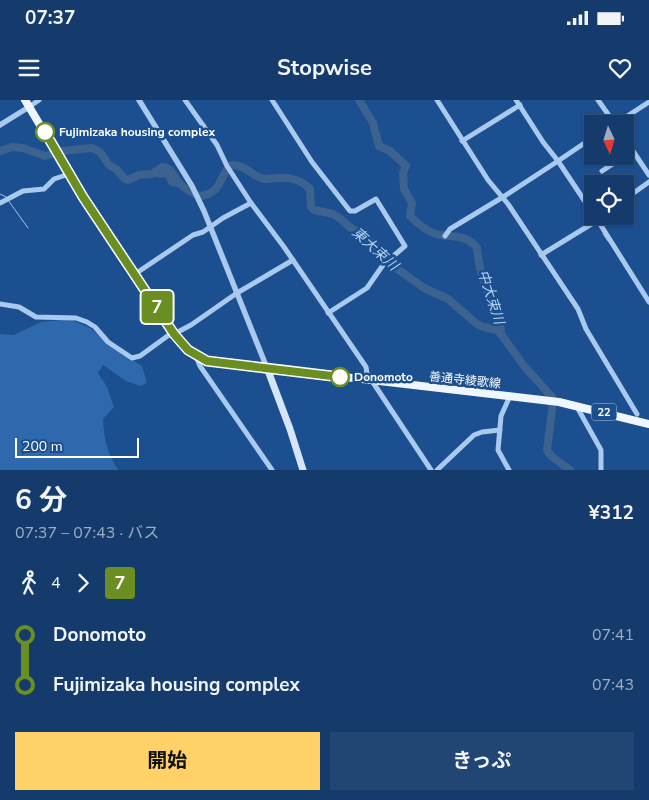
<!DOCTYPE html>
<html lang="ja">
<meta charset="utf-8">
<style>
body{margin:0;font-family:"Nunito Sans","Noto Sans JP",sans-serif;background:#214673;color:#f1f3f6;height:100vh;display:flex;flex-direction:column;font-size:19px;white-space:nowrap}
*{box-sizing:border-box;margin:0}
p{font-size:16px;color:#9dadc1}
.icon{flex:none;width:28px;height:28px;fill:none;stroke:currentColor;stroke-width:2;stroke-linecap:round;stroke-linejoin:round}
.map{position:relative;height:370px;overflow:hidden}
.side{display:flex;flex-direction:column;background:#143b6b;flex:1}
.side>*{flex:none}
.badge{padding:0 10px;border-radius:4px;font-size:18px;line-height:32px}
.needle{width:32px;rotate:176deg}
.buttons{position:absolute;left:584px;top:15px;display:grid;gap:10px}
.buttons a{display:grid;place-items:center;width:50px;height:50px;border-radius:0px;background:#143b6b;box-shadow:0 1px 4px #0004,0 0 0 1px #33557e;font-size:25px}
.scale{position:absolute;left:15px;bottom:12px;width:124px;box-sizing:border-box;padding-left:5px;border:2px solid #fff;border-top:0;font-size:14px;line-height:18px;white-space:nowrap;color:#fff;-webkit-text-stroke:4px #1b4f8f;paint-order:stroke}
.map>.badge{position:absolute;translate:-50% -50%;box-shadow:0 0 0 2px #fff}
.legs{display:flex;align-items:center;gap:8px;height:55px;padding:0 15px;font-size:16px}
.legs p{margin-inline-start:auto}
.head{display:flex;align-items:center;justify-content:space-between;height:85px;padding:0 15px}
h1{font-size:28px;font-weight:700;line-height:38px}
.cta{display:flex;gap:10px;margin-top:auto;padding:10px 15px}
.cta a{flex:1;height:58px;border-radius:0px;background:#ffd166;color:#111;font-size:20px;font-weight:700;line-height:58px;text-align:center}
.cta a+a{background:#214673;color:#f1f3f6}
ul{padding:0 15px;list-style:none}
li{display:flex;align-items:center;gap:18px;height:50px;font-size:19px}
li i{display:grid;place-items:center;width:8px;height:100%;margin:0 6px;background:currentColor}
li i::after{content:'';width:12px;height:12px;margin:-6px;border:4px solid;border-radius:50%;background:#143b6b}
li p{margin-inline-start:auto}
li:first-child i{background:linear-gradient(#0000 50%,currentColor 0)}
li:last-child i{background:linear-gradient(currentColor 50%,#0000 0)}
.status{display:flex;justify-content:space-between;align-items:center;height:35px;padding:0 25px;background:#143b6b;direction:ltr}
.status svg{height:14px;fill:currentColor}
header{display:flex;justify-content:space-between;align-items:center;height:65px;padding:0 15px;background:#143b6b;font-size:22px;font-weight:700}
.map>svg:first-child{display:block}
</style>
<div class="status"><b>07:37</b><svg viewBox="0 0 49 12"><path d="M0 12V9h3v3zM5 12V6h3v6zM10 12V3h3v9zM15 12V0h3v12zM26 1h20v11H26zM47 4h2v5h-2z"/></svg></div>
<header><svg class="icon" aria-label="menu" viewBox="0 0 24 24"><path d="M4 6h16M4 12h16M4 18h16"/></svg>Stopwise<svg class="icon" aria-label="heart" viewBox="0 0 24 24"><path d="M12 20l-8-8c-3-5 5-10 8-4 3-6 11-1 8 4z"/></svg></header>
<div class="map">
<svg width="649" height="370" viewBox="0 0 649 370">
<rect width="100%" height="100%" fill="#1b4f8f"/>
<path fill="#2e69ad" d="M70 219 90 228 111 246 142 266 147 283 140 286 126 281 103 265 98 273 107 287 114 307 103 319C104 340 107 352 118 370H0V234L14 235 41 222Z"/>
<g fill="none" stroke-linecap="round" stroke-linejoin="round">
<g stroke="#9cc4f0" stroke-width="1">
<path d="M0 94 6 97"/>
<path d="M8 100 28 128"/>
<path d="M603 134 608 141"/>
</g>
<g stroke="#3c6290" stroke-width="8">
<path d="M359 0 373 23 379 46 390 51 406 66 403 73 404 89 412 103 410 116C417 123 426 131 436 134 452 138 465 133 477 148 478 161 481 174 485 186 493 206 501 211 501 234"/>
<path d="M0 51 12 47 23 48 45 56 62 51 92 48 100 52 109 65 116 69 125 79 128 80 139 75 152 74 162 67C174 68 173 77 180 84 185 89 193 93 199 96 224 94 219 72 232 65 247 65 252 77 265 79 269 79 273 78 277 78 289 77 302 80 310 89L311 107 314 110 333 114 341 119 348 126 367 138 385 155 396 168 424 188 448 199 477 224 483 227 497 230 501 234 524 266 552 297C554 303 548 340 547 350L551 356 570 370"/>
<path d="M155 73 168 74 172 82 179 83"/>
</g>
<g stroke="#a9c9ee" stroke-width="5">
<path d="M185 0 217 45 227 66 251 103 284 147 366 267 368 280"/>
<path d="M272 0 312 62 350 111H355L376 99 405 146 383 165 367 188 328 213"/>
<path d="M437 0 488 80 508 104 578 209 586 229 637 314"/>
<path d="M516 0 543 42 558 61 592 38"/>
<path d="M598 0 615 24"/>
<path d="M29 7 39 0"/>
<path d="M615 24 649 2"/>
<path d="M625 39 649 75"/>
<path d="M462 41 520 5"/>
<path d="M602 71 625 56"/>
<path d="M625 99 649 82"/>
<path d="M0 103 23 91 44 89 54 79 69 74"/>
<path d="M595 116 649 202"/>
<path d="M445 136 450 129 503 97 558 61 592 112"/>
<path d="M541 155 598 120"/>
<path d="M135 174 193 135 203 132 223 118 251 103"/>
<path d="M0 204 19 207 36 217 76 218 87 222 95 227 108 242 132 258 140 256 173 232"/>
<path d="M174 234 191 225 237 193 293 160"/>
<path d="M195 254 200 266 272 370"/>
<path d="M372 281 431 370"/>
<path d="M577 307 601 350V370"/>
<path d="M437 370 474 335 482 332 500 330"/>
<path d="M509 370 498 350 501 316 510 296"/>
</g>
<g stroke="#a9c9ee" stroke-width="5.5">
<path d="M139 0 192 86 204 111 267 268"/>
<path d="M0 25 29 7"/>
</g>
<path stroke="#d6e6fa" stroke-width="7" d="M267 268 290 329 303 370"/>
<path stroke="#f0f6ff" stroke-width="8" d="M25 0 83 97 176 236 188 250 207 261 559 302 649 324"/>
</g>
<g fill="none" stroke-linecap="round" stroke-linejoin="round">
<g stroke="#fff" stroke-width="11">
<path id="line-1" d="M45 32 83 97 174 234 188 250 207 261 340 277"/>
</g>
<use href="#line-1" stroke="#6b8e23" stroke-width="8"/>
</g>
<g fill="#fff" stroke="#6b8e23" stroke-width="2.5">
<circle cx="45" cy="32" r="9"/>
<circle cx="340" cy="277" r="9"/>
</g>
<g text-anchor="middle" dominant-baseline="central" stroke-width="5" stroke-linejoin="round" paint-order="stroke">
<rect fill="#1b4f8f" stroke="#bbcadd" stroke-width="1" x="591.5" y="303.5" width="25" height="17" rx="4"/>
<g font-size="11" font-weight="bold" fill="#fff">
<text x="604" y="312">22</text>
</g>
<g font-size="12" font-weight="bold" fill="#fff" stroke="#1b4f8f" text-anchor="start">
<text x="59" y="32">Fujimizaka housing complex</text>
<text x="354" y="277">Donomoto</text>
</g>
<g font-size="12" fill="#fff" stroke="#1b4f8f">
<text transform="translate(465 280) rotate(6)">善通寺綾歌線</text>
</g>
<g font-size="14" font-style="italic" fill="#b5d3f5" stroke="#1b4f8f">
<text transform="translate(375 149) rotate(42)">東大束川</text>
<text transform="translate(491 197) rotate(72)">中大束川</text>
</g>
</g>
</svg>
<div class="buttons">
<a><svg class="needle" viewBox="-14 -14 28 28"><path d="M0-13l5 13h-10z" fill="#e53935"/><path d="M0 13l5-13h-10z" fill="#9dadc1"/></svg></a>
<a><svg class="icon" aria-label="locate" viewBox="0 0 24 24"><circle cx="12" cy="12" r="6"/><path d="M12 2v4M12 18v4M2 12h4M18 12h4"/></svg></a>
</div>
<div class="scale">200 m</div>
<b class="badge" style="left:157px;top:207px;background:#6b8e23;color:#fff">7</b>
</div>
<section class="side">
<div class="head"><div><h1>6 分</h1><p>07:37 – 07:43 · バス</p></div><b>¥312</b></div>
<div class="legs"><svg class="icon" aria-label="walk" viewBox="0 0 24 24"><circle cx="13" cy="4" r="2"/><path d="M13 8l-2 6 4 7M11 14l-3 7M7 12l3-4h3l4 4"/></svg>4<svg class="icon" aria-label="forward" viewBox="0 0 24 24"><path d="M9 5l7 7-7 7"/></svg><b class="badge" style="background:#6b8e23;color:#fff">7</b></div>
<ul>
<li><i style="color:#6b8e23"></i><b>Donomoto</b><p>07:41</p></li>
<li><i style="color:#6b8e23"></i><b>Fujimizaka housing complex</b><p>07:43</p></li>
</ul>
<div class="cta"><a>開始</a><a>きっぷ</a></div>
</section>
